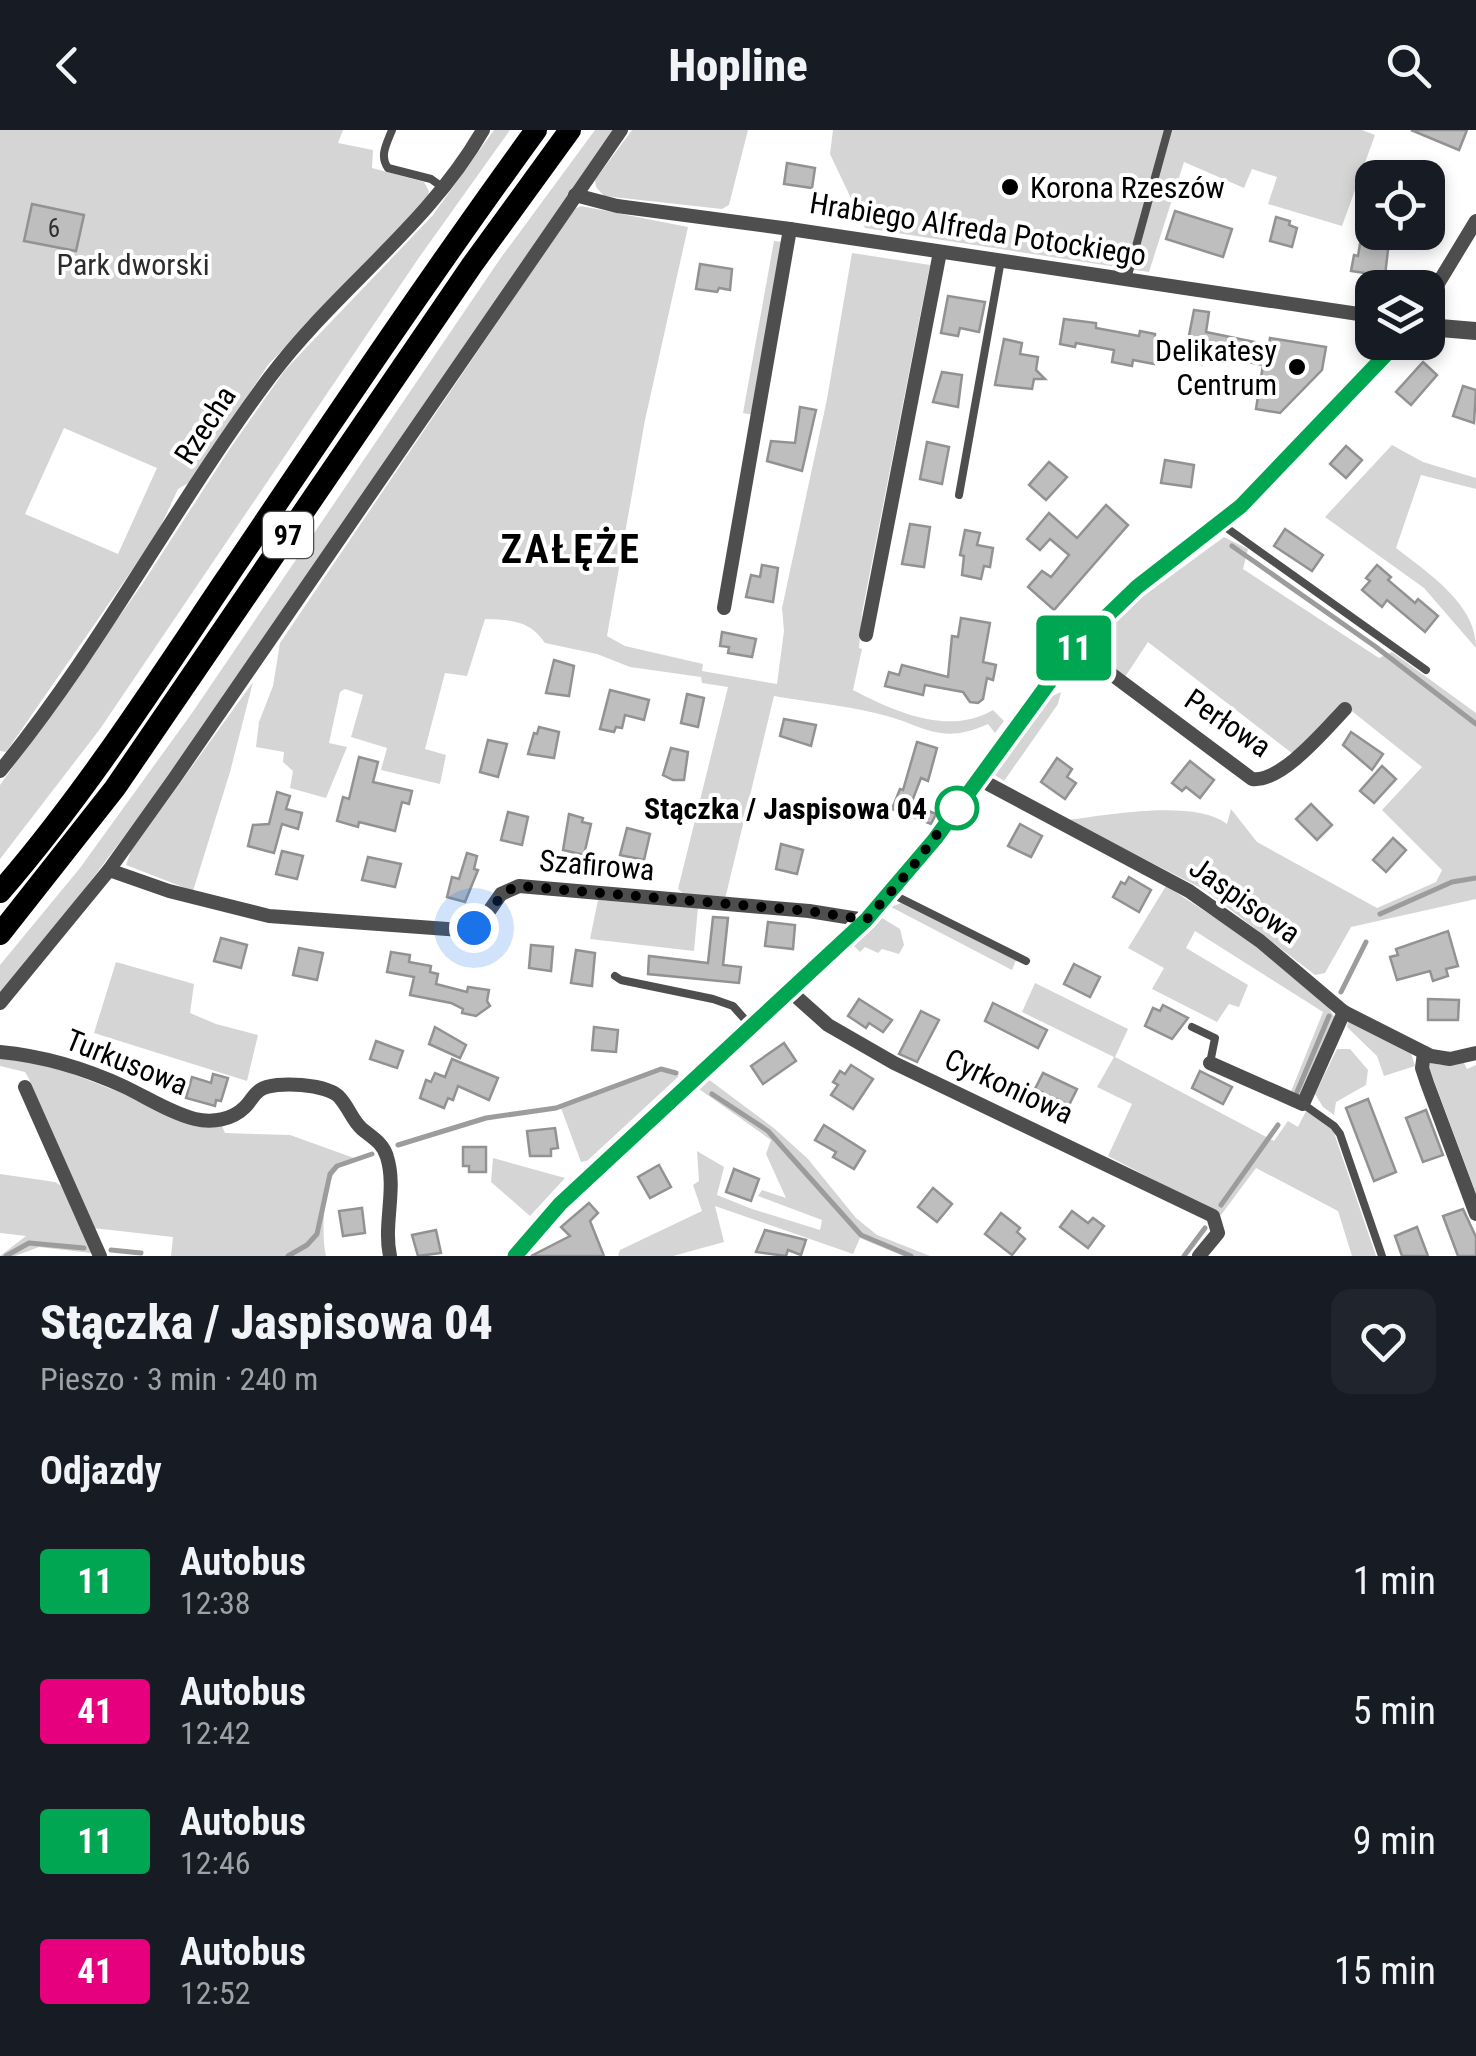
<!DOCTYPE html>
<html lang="pl">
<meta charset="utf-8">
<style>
body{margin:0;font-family:"Roboto Condensed",sans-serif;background:#20242c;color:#f1f3f6;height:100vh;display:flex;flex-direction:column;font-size:38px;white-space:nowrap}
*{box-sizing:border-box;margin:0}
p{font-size:32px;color:#9ea1a6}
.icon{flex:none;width:55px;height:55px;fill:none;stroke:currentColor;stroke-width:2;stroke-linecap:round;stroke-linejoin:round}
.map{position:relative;height:1126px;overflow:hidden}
.side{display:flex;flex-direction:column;background:#171b24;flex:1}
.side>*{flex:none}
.badge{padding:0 20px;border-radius:8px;font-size:35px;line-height:65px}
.tools{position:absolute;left:1355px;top:30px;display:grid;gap:20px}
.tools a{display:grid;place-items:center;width:90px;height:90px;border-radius:20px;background:#171b24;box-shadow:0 5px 15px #0003;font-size:50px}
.you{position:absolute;width:50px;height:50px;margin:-25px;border:8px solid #fff;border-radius:50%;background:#1a73e8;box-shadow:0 0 0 15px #1a73e833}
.map>.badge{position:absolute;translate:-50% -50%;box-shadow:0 0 0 5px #fff}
h2{padding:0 40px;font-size:38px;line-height:90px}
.round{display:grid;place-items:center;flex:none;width:105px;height:105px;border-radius:20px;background:#20242c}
.headline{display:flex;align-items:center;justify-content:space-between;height:170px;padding:0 40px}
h1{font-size:48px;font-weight:800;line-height:75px}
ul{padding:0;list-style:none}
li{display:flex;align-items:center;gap:30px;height:130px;padding:0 40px}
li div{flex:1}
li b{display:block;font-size:38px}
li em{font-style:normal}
li .badge{min-width:110px;font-weight:700;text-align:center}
header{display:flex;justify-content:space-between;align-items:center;height:130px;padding:0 40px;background:#171b24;font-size:45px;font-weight:800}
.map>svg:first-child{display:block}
</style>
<header><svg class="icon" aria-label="back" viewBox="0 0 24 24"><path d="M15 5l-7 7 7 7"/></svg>Hopline<svg class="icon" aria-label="search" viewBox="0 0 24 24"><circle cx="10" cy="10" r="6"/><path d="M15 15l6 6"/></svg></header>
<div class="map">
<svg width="1476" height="1126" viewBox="0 0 1476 1126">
<rect width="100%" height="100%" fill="#fff"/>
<g fill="#d5d5d5" fill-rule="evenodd">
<path d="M0 0H343L338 13 373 20 372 38 424 52 429 61 427 69 268 235 192 351 178 359 157 404 6 622 0 621ZM64 298 157 338 118 424 25 384Z"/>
<path d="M494 0H510L418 129 100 599 0 729V655L143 453 229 320 285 240 433 85Z"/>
<path d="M595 0H613L163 655 46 810 0 865V835L80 738 192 583 500 129Z"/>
<path d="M632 0H748L729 75 722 79 604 66 596 57 595 50Z"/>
<path d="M833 0H1362L1375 5 1342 96 1268 74 1277 47 1252 39 1244 58 1184 32 1149 142 865 98 830 24Z"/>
<path d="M581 76 688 97 645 290 607 506 625 516 703 534 702 541 777 554 784 501 782 478 827 269 852 123 930 135 862 483 859 518 862 519 853 560C895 582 949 606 993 580L1004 591 995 603 988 594C937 617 923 593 875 583 842 575 808 572 774 566L725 769 684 764 678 759 728 557 702 553 701 547 630 537 597 524 545 513C530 490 511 490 485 489L467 546 445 543 425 619 446 625 440 654 381 640 387 618 351 607 363 565 345 559 340 562 329 613 347 617 326 668 290 658 293 641 283 632 284 622 256 617 259 592 273 556 280 513 574 79Z"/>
<path d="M774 111 784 112 753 285 743 283Z"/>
<path d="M1392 315 1423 332 1476 348V359L1421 345 1396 418C1428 443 1476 474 1476 518L1424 458 1325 387Z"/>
<path d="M1224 407 1248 419 1243 439 1379 528 1392 522 1476 583V769L1351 797 1325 843 1315 845 1205 760 1068 690C1109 685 1194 669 1227 694L1231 679 1257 712 1377 778 1436 752 1442 740 1382 680 1422 637 1343 574 1293 624 1148 512 1125 547 1093 522 1098 515 1094 510 1119 484Z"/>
<path d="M253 552 230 642 193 761 126 735 131 721Z"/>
<path d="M1061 562 1058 574 1004 651 995 645 1048 568Z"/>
<path d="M1166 756 1260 817 1329 878 1335 888 1300 966 1290 964 1323 882 1195 801 1186 818 1248 855 1239 877 1229 874 1217 892 1152 859 1164 838 1128 818Z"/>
<path d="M598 770 698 777 694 821 590 809Z"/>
<path d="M901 773 1016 830 1012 840 891 777Z"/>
<path d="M882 788 900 799 904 815 899 824 882 819 878 823 865 817 860 822 853 815Z"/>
<path d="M116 832 194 854 190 883 216 894 258 905 247 951 94 903Z"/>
<path d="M1035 853 1128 899 1115 927 1274 1011 1288 991 1298 997 1306 981 1333 1000 1376 1126H1352L1338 1081 1256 1038 1221 1085 1108 1026 1132 974 1097 957 1114 927 1022 882Z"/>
<path d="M1348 891 1411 923 1415 936 1384 946 1377 926 1347 897Z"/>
<path d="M1337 919H1350L1368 940 1366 955 1336 972 1334 985 1323 977 1315 964Z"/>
<path d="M0 926C54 933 104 957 155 976 176 984 199 990 222 996L225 1003 290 1005 354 1028C351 1030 341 1034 339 1036 323 1053 321 1105 326 1126H171L173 1107 93 1098 28 947 25 942 0 936Z"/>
<path d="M1463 931 1467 939 1476 935V1063L1427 932 1441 935Z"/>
<path d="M660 941 679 946 587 1031 581 1032 561 978Z"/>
<path d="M708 949 775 999 808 1029 856 1088 877 1105 930 1126H903L860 1108 853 1124 715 1076 724 1112 673 1126H618L620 1120 702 1081 693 1055 699 1051 697 1021 724 1037 717 1065 752 1079 820 1100 822 1090 758 1066 762 1060 786 1068 766 1024 771 1010 699 959Z"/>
<path d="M493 1028 565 1048 530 1086 491 1052Z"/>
<path d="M0 1044 55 1052 65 1058 91 1123 39 1117 15 1126H0L26 1106 0 1103Z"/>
</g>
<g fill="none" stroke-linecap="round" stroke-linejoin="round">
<g stroke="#9c9c9c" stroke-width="5">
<path d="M1232 416 1376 517 1476 594"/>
<path d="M1380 784 1452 752 1476 748"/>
<path d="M1341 862 1366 812"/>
<path d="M1297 962 1329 886"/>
<path d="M712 964 768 1001 861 1105 911 1126"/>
<path d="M398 1015 486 988 556 978 661 939 676 943"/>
<path d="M1221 1075 1278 995"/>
<path d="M111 1120 141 1123"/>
<path d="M6 1126 29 1113 84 1118"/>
<path d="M288 1126 307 1115 317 1104 330 1044 337 1036 372 1024"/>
<path d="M1184 1126 1205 1098"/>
</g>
</g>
<g fill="#bebebe" stroke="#929292" stroke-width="2.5">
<path d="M1411 0H1467L1459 20Z"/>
<path d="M787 33 815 38 812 58 784 54Z"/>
<path d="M32 74 84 85 76 121 24 111Z"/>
<path d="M1175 81 1232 99 1223 127 1166 109Z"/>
<path d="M1276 87 1290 91 1289 95 1297 98 1292 117 1270 111Z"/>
<path d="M1362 102H1390L1385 146 1351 141 1354 125 1358 126Z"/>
<path d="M700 134 732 139 730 160 719 158 717 162 696 159Z"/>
<path d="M948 166 985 172 979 202 960 198 958 206 941 203Z"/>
<path d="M1194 180 1209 182 1206 202 1269 215 1270 208 1326 217 1322 240 1280 283 1256 279 1263 235 1204 223 1202 234 1184 231Z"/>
<path d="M1064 189 1096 193V198L1139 206 1140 201 1155 204 1154 234 1133 230 1132 236 1112 232 1114 220 1076 213 1075 217 1060 214Z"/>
<path d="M1004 209 1022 213 1020 224 1038 227 1036 240 1045 249H1034L1032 259 995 255Z"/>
<path d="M1423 232 1437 245 1411 275 1396 262Z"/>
<path d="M942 242 962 245 958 277 933 272Z"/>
<path d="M1463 256 1476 260 1474 293 1453 286Z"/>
<path d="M800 277 816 280 802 341 767 331 771 311 795 313Z"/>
<path d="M927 312 949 317 942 354 920 349Z"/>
<path d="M1346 316 1362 330 1346 348 1330 334Z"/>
<path d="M1165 330 1194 335 1191 357 1161 353Z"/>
<path d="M1049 332 1067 347 1046 370 1029 355Z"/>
<path d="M1106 375 1128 395 1054 480 1028 457 1042 441 1051 447 1069 425 1050 409 1040 420 1027 409 1049 383 1077 408Z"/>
<path d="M910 394 930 397 924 437 902 434Z"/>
<path d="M1285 399 1323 425 1312 441 1274 416Z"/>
<path d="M965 400 980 403 977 415 993 418 990 437 984 436 981 449 962 445 964 426 960 425Z"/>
<path d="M762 435 778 438 773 472 746 467 751 445 760 447Z"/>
<path d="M1377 435 1391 447 1388 450 1415 473 1418 469 1438 486 1425 502 1387 470 1382 477 1362 460 1370 451 1366 448Z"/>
<path d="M961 488 990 493 983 532 996 535 993 550 987 548 983 569 978 573 970 572 963 562 925 555 923 565 885 556 889 542 899 545 902 535 948 547 952 506 958 507Z"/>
<path d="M722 502 756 509 752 527 728 523 729 517 720 516Z"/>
<path d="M554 530 574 536 569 566 546 563Z"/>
<path d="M610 560 649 570 644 590 625 585 622 598 616 597 614 602 600 599Z"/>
<path d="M687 564 704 568 698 597 681 593Z"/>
<path d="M784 589 816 595 811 616 780 606Z"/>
<path d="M539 597 559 602 554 628 528 624 534 603 537 604Z"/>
<path d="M1351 602 1383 624 1372 640 1343 615Z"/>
<path d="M488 610 507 614 498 647 480 642Z"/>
<path d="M917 612 937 618 928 651 921 648 911 674 936 684 931 694 892 679 900 659 903 660Z"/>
<path d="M671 618 688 622 684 650H673L663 645Z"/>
<path d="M359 627 378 632 373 652 412 661 409 674 402 672 395 701 359 692 358 697 337 691 343 667 349 669Z"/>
<path d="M1057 628 1072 639 1067 647 1076 653 1065 669 1041 652Z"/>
<path d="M1190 631 1214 650 1200 668 1186 657 1182 661 1172 653Z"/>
<path d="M1382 636 1396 649 1374 673 1360 661Z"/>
<path d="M277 662 290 666 286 679 302 683 298 699 282 694 274 723 248 716 253 695 269 694Z"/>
<path d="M1311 674 1332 695 1317 710 1296 689Z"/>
<path d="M508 682 528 687 522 715 501 710Z"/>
<path d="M569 684 583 688 582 692 591 694 584 725 563 720Z"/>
<path d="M1020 694 1042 706 1031 727 1008 716Z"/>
<path d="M627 698 650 704 644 730 620 725Z"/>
<path d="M1393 708 1406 720 1386 742 1373 730Z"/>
<path d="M781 714 803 720 797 744 776 739Z"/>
<path d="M282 721 303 726 297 749 276 744Z"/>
<path d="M467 723 477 726 474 739 478 740 465 772 447 767 452 747 459 749Z"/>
<path d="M368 727 401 734 395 757 362 750Z"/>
<path d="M1129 747 1151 760 1139 782 1113 767 1121 752 1125 754Z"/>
<path d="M713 787 728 788 723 835 741 837 739 853 648 844 649 826 708 833Z"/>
<path d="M768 792 795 795 793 819 765 816Z"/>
<path d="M1448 801 1458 836 1446 839 1448 846 1433 851 1430 841 1397 850 1390 827 1398 825 1396 819Z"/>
<path d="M221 808 247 815 241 838 214 831Z"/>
<path d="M531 815 553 817 551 841 529 838Z"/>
<path d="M299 818 323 823 317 850 293 845Z"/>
<path d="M576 820 595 823 592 856 571 853Z"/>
<path d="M391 822 410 825 409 832 431 836 430 842 438 844 436 854 467 862 468 857 489 860 487 871 490 876 476 886 462 883 463 879 451 873 410 865 414 847 387 842Z"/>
<path d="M1074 834 1100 847 1090 867 1064 854Z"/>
<path d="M859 869 892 890 883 902 869 893 866 898 848 886Z"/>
<path d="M1428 869 1459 870 1458 890H1428Z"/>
<path d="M993 873 1047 900 1038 918 985 891Z"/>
<path d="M1163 875 1188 888 1172 909 1145 896 1153 878 1160 881Z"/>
<path d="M921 881 939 890 917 932 899 924Z"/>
<path d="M435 897 466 915 460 928 429 914Z"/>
<path d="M594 897 618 900 616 922 592 920Z"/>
<path d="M376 911 403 921 397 938 370 929Z"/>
<path d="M784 913 796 931 763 954 751 936Z"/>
<path d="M452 929 498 948 489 970 458 956 453 970 448 968 444 978 420 968 426 950 431 952 435 943 445 947Z"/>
<path d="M851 935 873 949 853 979 831 965 838 955 833 952 840 941 845 944Z"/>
<path d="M1200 941 1232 957 1223 974 1192 958Z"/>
<path d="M1043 943 1077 959 1069 975 1035 959Z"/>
<path d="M213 944 228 948 221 971 216 970 215 976 186 968 192 947 211 953Z"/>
<path d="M1368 969 1396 1042 1374 1051 1346 978Z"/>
<path d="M1426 980 1443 1025 1423 1032 1406 988Z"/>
<path d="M824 995 865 1021 854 1039 833 1027 836 1022 815 1010Z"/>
<path d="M555 998 558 1018 551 1019V1026H530L527 1001Z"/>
<path d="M463 1017H486V1042H469V1036H463Z"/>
<path d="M659 1035 671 1057 650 1068 638 1047Z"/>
<path d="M734 1039 759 1049 751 1071 726 1062Z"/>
<path d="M933 1058 952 1074 937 1092 918 1077Z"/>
<path d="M589 1073 598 1083 590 1091 604 1126H531L570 1106 561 1097Z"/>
<path d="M362 1078 365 1103 343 1106 339 1081Z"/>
<path d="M1463 1079 1476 1107V1126H1458L1443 1086Z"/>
<path d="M1072 1081 1088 1093 1093 1088 1104 1096 1088 1118 1060 1097Z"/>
<path d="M1001 1083 1020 1098 1017 1102 1025 1109 1012 1125 985 1104Z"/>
<path d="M1417 1097 1428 1126H1402L1395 1106Z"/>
<path d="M436 1100 441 1123 418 1126 412 1105Z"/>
<path d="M765 1100 806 1110 801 1125 788 1120 786 1126 756 1122Z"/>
</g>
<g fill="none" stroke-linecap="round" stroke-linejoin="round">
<g stroke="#4e4e4e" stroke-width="8">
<path d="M392 0C387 13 379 26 388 38L431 49 445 59"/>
<path d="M1127 149 1168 0"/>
<path d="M959 365 1001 130"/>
<path d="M1221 394 1426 540"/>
<path d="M890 763 1026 831"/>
<path d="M615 846 621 850 713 869 733 876 749 894"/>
<path d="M1192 897 1215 908 1210 933"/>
<path d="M1303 974 1334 996 1340 1004 1382 1126"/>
</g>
<g stroke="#4e4e4e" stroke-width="14">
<path d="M575 65 617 76 790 99 1372 186"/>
<path d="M1428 170 1476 91"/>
<path d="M724 478 790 99"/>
<path d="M866 505 940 122"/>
<path d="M1075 517 1252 649C1281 653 1325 600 1345 579"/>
<path d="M0 641C101 518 175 374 270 247 336 159 428 96 483 0"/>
<path d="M979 649 1189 761 1260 811 1344 882 1431 926 1450 929 1476 923"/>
<path d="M109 740 169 761 269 786 461 800 478 797 501 764 519 756 809 781 865 790"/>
<path d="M791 862 828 895 894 933 1213 1086 1218 1103 1199 1126"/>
<path d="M0 873 109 740 174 649 621 0"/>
<path d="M0 922C43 926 86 939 125 957 148 968 171 983 195 989 212 993 232 990 245 977 250 972 254 964 260 960 275 950 329 954 340 968 349 978 352 990 362 999 373 1008 383 1013 387 1027 397 1059 383 1094 390 1126"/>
<path d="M1424 923 1422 938 1427 953 1476 1084"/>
<path d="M1210 933 1303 974 1344 882"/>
<path d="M25 957 100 1126"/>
</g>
<g stroke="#4e4e4e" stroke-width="18">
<path d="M1428 197 1476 201"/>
<path d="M515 1126 559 1074 865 790 935 709 1075 517 1137 457 1241 376 1397 212"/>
</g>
<g stroke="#000" stroke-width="22">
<path d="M0 762C84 665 154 556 226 449 328 298 429 147 536 0"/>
<path d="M0 804 115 658 472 135 570 0"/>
</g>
</g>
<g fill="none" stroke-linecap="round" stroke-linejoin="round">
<g stroke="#fff" stroke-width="22">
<path id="line" d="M515 1126 560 1074 866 790 935 709 1075 517 1137 457 1241 376 1398 212"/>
</g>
<use href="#line" stroke="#00a651" stroke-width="15"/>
<path stroke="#000" stroke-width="10" stroke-dasharray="0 18" d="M474 798C493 786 495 762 519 756L809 781 866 790 910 740 957 678"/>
</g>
<g fill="#000" stroke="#fff" stroke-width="4">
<circle cx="1010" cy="57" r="10"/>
<circle cx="1297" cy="237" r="10"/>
</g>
<circle fill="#fff" stroke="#00a651" stroke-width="5" cx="957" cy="678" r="20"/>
<g text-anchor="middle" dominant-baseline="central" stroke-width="8" stroke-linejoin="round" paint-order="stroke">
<g font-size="25" fill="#303030">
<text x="54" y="98">6</text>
</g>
<rect fill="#fff" stroke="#4c4c4c" stroke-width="2.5" x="263" y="382" width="50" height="46" rx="8"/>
<g font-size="28" font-weight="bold" fill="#000">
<text x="288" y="405">97</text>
</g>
<g font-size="30" fill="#000" stroke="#fff" text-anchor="start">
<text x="1030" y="57">Korona Rzeszów</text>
<text x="1277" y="220" text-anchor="end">Delikatesy<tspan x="1277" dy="34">Centrum</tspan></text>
</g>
<g font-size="30" fill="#000" stroke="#fff">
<text transform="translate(978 99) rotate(9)">Hrabiego Alfreda Potockiego</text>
<text transform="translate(205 295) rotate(-57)">Rzecha</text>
<text transform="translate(1228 593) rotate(34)">Perłowa</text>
<text transform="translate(597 735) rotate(5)">Szafirowa</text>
<text transform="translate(1245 770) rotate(35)">Jaspisowa</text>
<text transform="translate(127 932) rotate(22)">Turkusowa</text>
<text transform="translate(1009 956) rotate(25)">Cyrkoniowa</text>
</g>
<g font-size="30" fill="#2c2c2c" stroke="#fff">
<text x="133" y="134">Park dworski</text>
</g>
<g font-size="30" font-weight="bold" fill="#000" stroke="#fff" text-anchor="end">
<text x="927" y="678">Stączka / Jaspisowa 04</text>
</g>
<g font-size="40" font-weight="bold" letter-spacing="2.5" fill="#000" stroke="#fff">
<text x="571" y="419">ZAŁĘŻE</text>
</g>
</g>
</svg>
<div class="tools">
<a><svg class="icon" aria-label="locate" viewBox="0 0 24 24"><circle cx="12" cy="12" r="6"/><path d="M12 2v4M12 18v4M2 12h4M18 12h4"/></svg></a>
<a><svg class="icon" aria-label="layers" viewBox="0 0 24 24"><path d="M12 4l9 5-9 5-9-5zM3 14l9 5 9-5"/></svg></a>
</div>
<div class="you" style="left:474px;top:798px"></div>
<b class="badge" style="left:1074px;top:518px;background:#00a651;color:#fff">11</b>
</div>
<section class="side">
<div class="headline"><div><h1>Stączka / Jaspisowa 04</h1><p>Pieszo · 3 min · 240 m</p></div><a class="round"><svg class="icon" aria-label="heart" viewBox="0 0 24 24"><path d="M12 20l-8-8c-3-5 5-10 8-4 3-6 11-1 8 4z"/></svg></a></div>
<h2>Odjazdy</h2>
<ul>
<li><span class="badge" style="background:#00a651;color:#fff">11</span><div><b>Autobus</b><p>12:38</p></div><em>1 min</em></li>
<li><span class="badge" style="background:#e6007e;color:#fff">41</span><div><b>Autobus</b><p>12:42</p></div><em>5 min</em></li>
<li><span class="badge" style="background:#00a651;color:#fff">11</span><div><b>Autobus</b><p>12:46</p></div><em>9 min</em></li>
<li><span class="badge" style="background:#e6007e;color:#fff">41</span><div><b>Autobus</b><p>12:52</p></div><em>15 min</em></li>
</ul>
</section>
